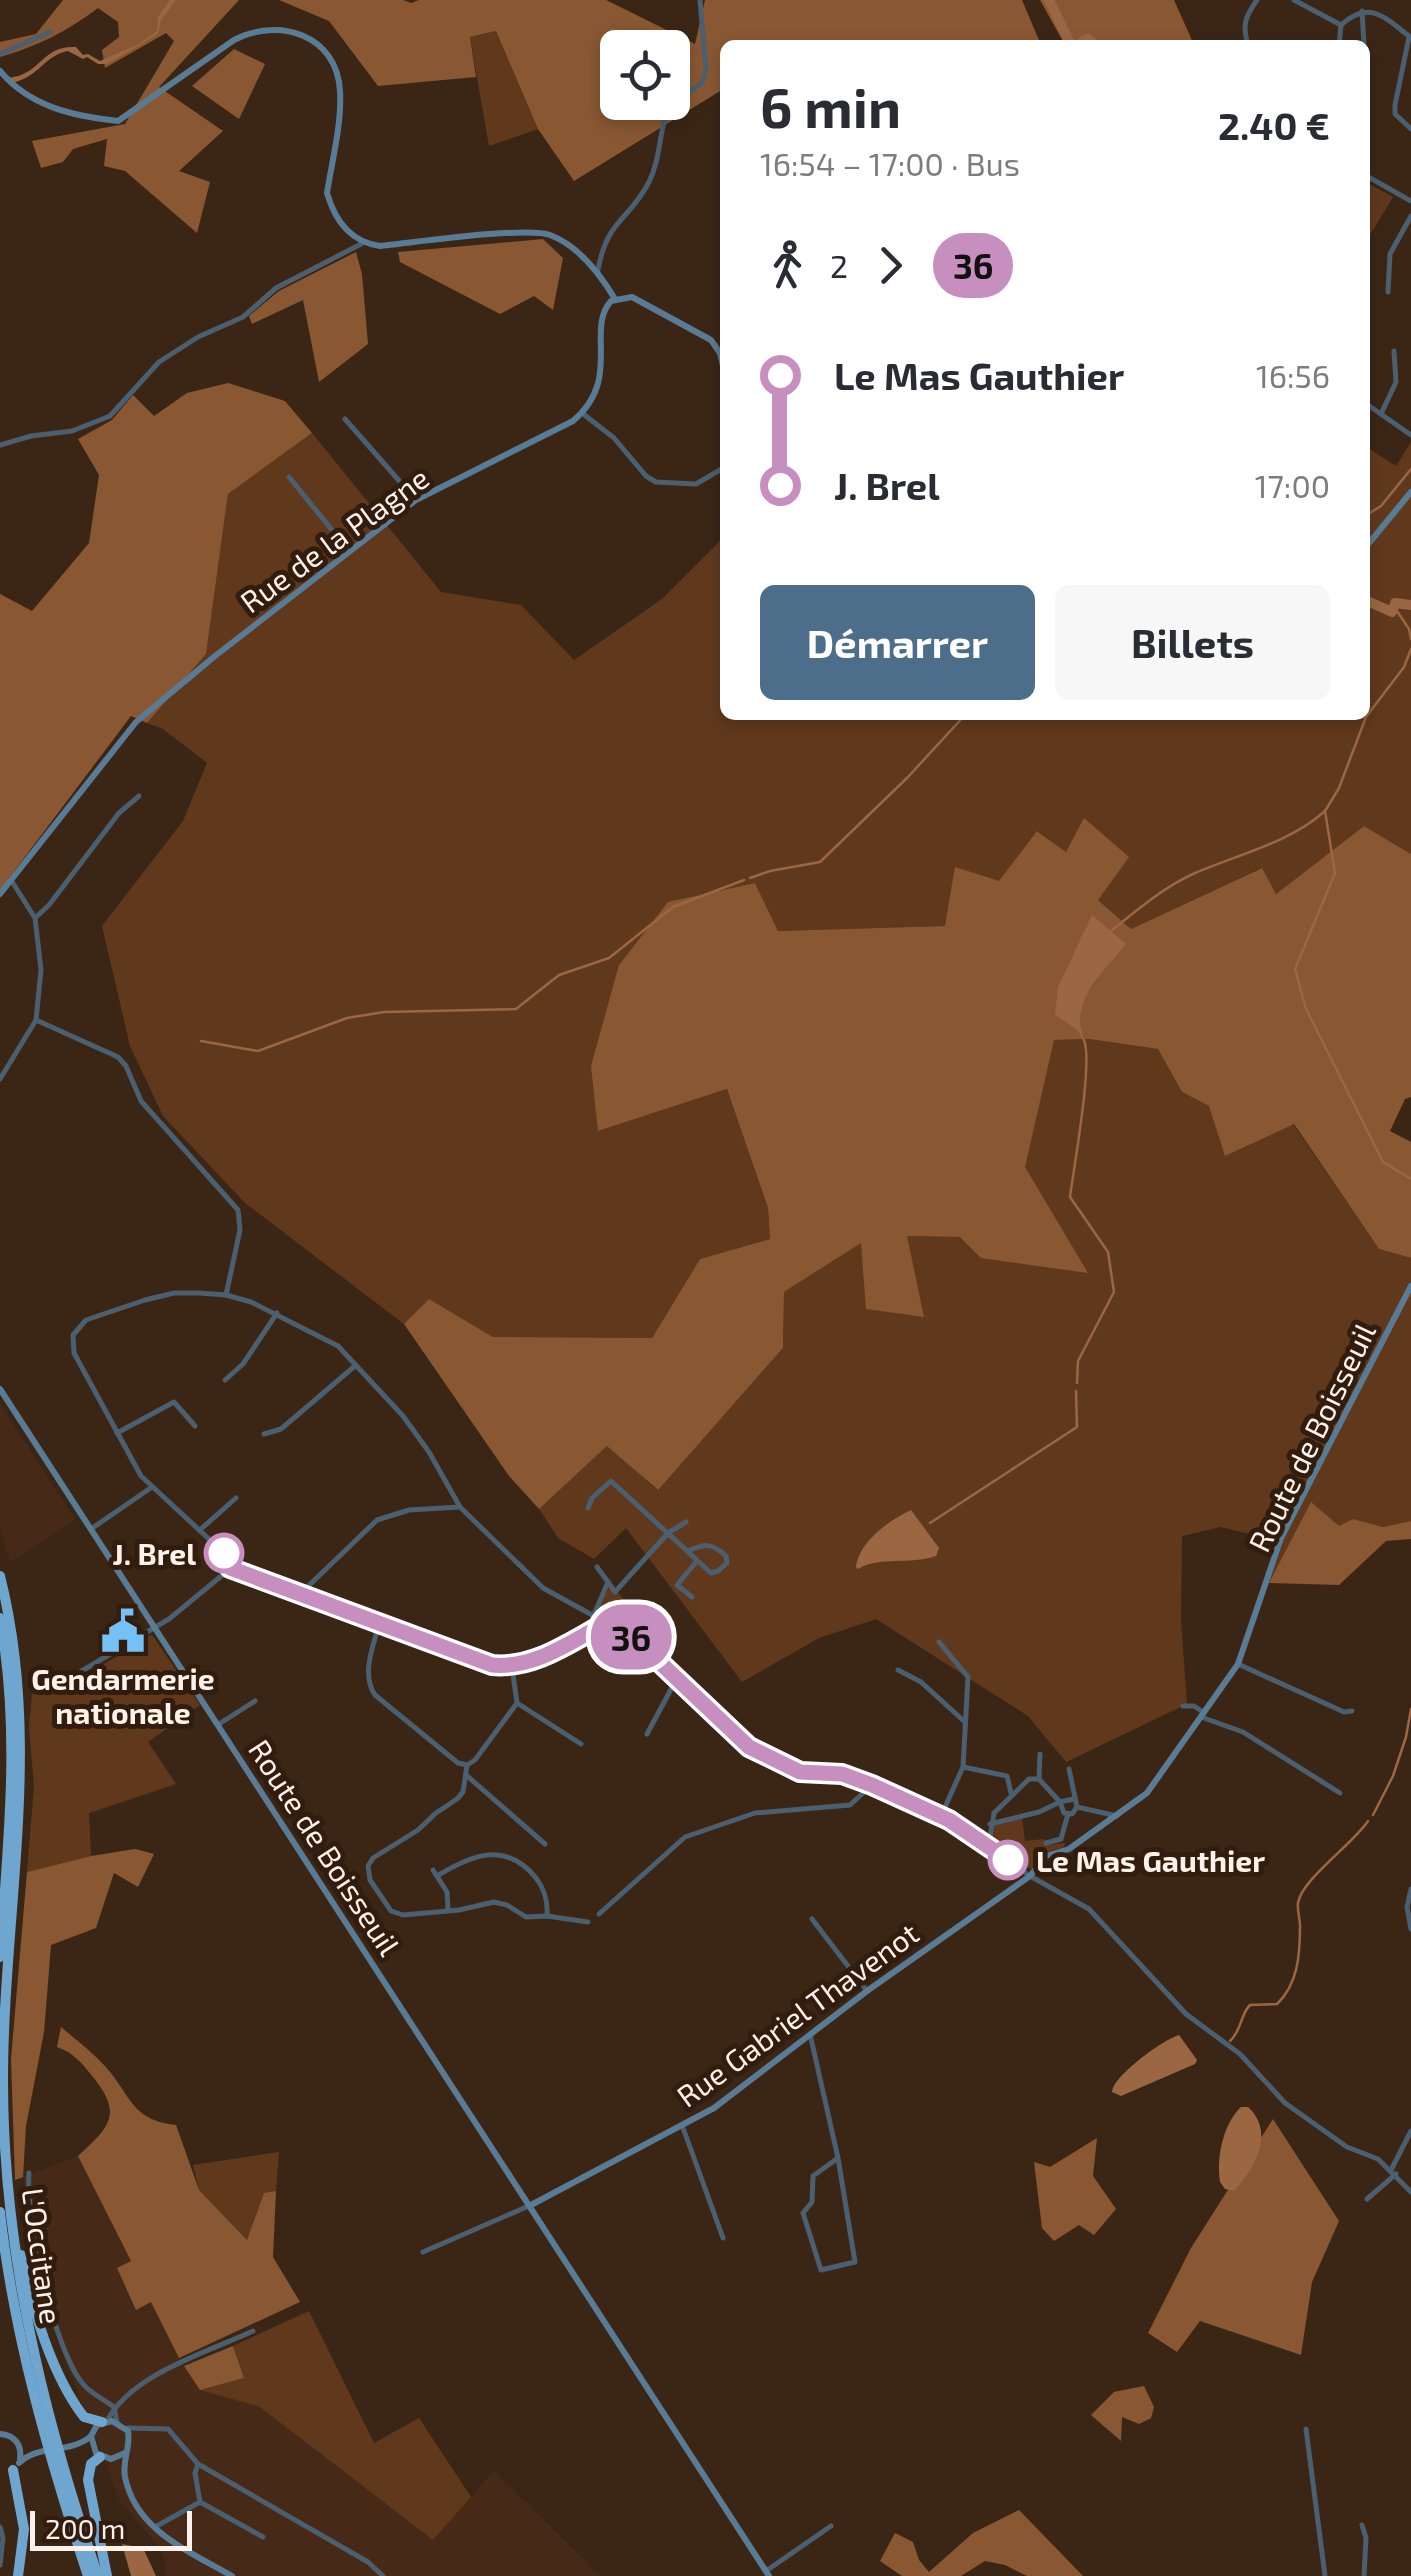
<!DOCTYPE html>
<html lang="fr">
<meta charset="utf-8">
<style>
body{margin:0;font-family:"Exo 2",sans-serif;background:#f7f7f7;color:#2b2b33;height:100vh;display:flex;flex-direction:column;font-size:38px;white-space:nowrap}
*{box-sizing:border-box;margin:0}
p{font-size:32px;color:#7c7c81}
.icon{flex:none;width:55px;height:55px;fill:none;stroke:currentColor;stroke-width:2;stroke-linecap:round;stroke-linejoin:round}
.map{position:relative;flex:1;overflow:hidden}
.drawer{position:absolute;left:720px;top:40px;width:650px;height:680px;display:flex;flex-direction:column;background:#fff;border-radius:15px;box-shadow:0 5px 15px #0003}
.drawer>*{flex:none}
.badge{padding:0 20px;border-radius:32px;font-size:35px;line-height:65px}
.controls{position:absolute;left:600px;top:30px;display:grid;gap:20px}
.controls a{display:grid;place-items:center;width:90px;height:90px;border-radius:15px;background:#fff;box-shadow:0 5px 15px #0003;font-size:50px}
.scale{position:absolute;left:30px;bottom:25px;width:162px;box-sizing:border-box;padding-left:10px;border:5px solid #fef2ea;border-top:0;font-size:28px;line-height:35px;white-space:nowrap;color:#fef2ea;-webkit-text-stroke:8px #311c0d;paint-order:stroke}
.map>.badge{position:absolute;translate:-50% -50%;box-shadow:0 0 0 5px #fff}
.legs{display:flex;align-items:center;gap:15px;height:110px;padding:0 40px;font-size:32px}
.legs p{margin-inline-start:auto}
.headline{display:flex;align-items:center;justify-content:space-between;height:170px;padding:0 40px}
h1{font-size:55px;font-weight:700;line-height:75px}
.action{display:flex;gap:20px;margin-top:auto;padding:20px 40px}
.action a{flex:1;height:115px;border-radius:15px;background:#4c6e8b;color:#fff;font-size:40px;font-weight:700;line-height:115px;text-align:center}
.action a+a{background:#f7f7f7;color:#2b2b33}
ul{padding:0 40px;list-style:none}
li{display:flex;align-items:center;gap:35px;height:110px;font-size:38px}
li i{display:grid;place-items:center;width:15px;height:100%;margin:0 12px;background:currentColor}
li i::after{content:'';width:25px;height:25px;margin:-12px;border:8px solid;border-radius:50%;background:#fff}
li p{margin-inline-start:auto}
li:first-child i{background:linear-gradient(#0000 50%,currentColor 0)}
li:last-child i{background:linear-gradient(currentColor 50%,#0000 0)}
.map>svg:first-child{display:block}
</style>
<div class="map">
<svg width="1411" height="2576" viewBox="0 0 1411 2576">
<rect width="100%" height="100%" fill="#3b2616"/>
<g fill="#462a17">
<path d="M0 1404 75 1520 10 1562 0 1526Z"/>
<path d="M78 2156 131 2261 136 2309 151 2302 179 2358 200 2390 260 2407 433 2540 494 2471 601 2576H165V2560L156 2543 120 2501 40 2295 23 2177Z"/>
</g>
<g fill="#60391d">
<path d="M496 31 538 129 489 146 470 37Z"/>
<path d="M1365 182 1393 197 1365 243Z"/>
<path d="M312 433 441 592 521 605 574 660 662 599 725 536V715H1365V446L1396 466 1411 442V854L1364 826 1276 894 1261 868 1131 929 1098 900 1066 852 1038 831 999 881 946 926 778 931 755 883 668 903 619 965 598 1131 727 1089 768 1208 770 1239 700 1259 652 1338 493 1337 429 1299 404 1324 245 1203 163 1116 130 1046 102 926 183 821 207 763 163 729 147 723 206 654 228 494Z"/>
<path d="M1089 1039 1158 1049 1182 1092 1209 1106 1293 1124 1379 1249 1411 1258V1521L1383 1527 1353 1519 1269 1583 1276 1540 1220 1527 1182 1536 1181 1620 1187 1704 1066 1762 1028 1716 876 1619 819 1638 742 1682 626 1528 594 1559 558 1538 539 1509 608 1445 657 1490 783 1348 784 1292 862 1242 867 1309 923 1316 906 1236 960 1237 1087 1272 1024 1167 1053 1040Z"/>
<path d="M611 1583 645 1628 640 1640 599 1614 598 1609Z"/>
<path d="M152 1635 200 1705 148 1742 176 1784 89 1813 91 1856 27 1872 34 1786 29 1728 32 1694 40 1689 50 1695 130 1649 137 1640Z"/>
<path d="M1022 1817 1025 1841 1044 1839 1046 1845 1065 1843 1064 1847 1047 1852 1031 1869 993 1842 995 1824Z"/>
<path d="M279 2152 276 2191 264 2194 247 2240 199 2190 193 2165Z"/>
<path d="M309 2311 374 2443 419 2418 471 2497 433 2540 260 2407 200 2390 244 2378 233 2346Z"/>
</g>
<g fill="#895833" fill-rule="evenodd">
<path d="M63 0H239L159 87 223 131 179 171 210 182 197 233 125 171 104 166 107 139 73 149 63 162 41 168 32 141 125 124 174 41 166 33 105 68 102 50 119 37 118 22 98 8C66 32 38 46 0 57V42L36 34Z"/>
<path d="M279 0H403L411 3 419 0H606L695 44 705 0H1022L1041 45H725V88L574 181 538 129 496 31 470 37 476 77 378 86 329 21ZM618 48H672V102H618Z"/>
<path d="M1040 0H1174L1194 45H1065Z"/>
<path d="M234 49 265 64 239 119 192 86Z"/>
<path d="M543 239 563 258 553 310 534 296 500 314 400 262 398 252Z"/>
<path d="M356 252 362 274 368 344 319 382 303 300 252 324 249 316 279 291Z"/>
<path d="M228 383 285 401 312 433 228 494 206 654 147 723 131 716 0 890V594L32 611 89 543 99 475 78 439 112 420 133 395 154 416 187 393Z"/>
<path d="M1084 818 1129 857 1098 900 1131 929 1262 868 1276 894 1364 826 1411 854V1097L1405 1099 1390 1131 1411 1142V1258L1379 1249 1294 1124 1225 1156 1209 1106 1182 1092 1158 1049 1089 1039 1054 1040 1025 1167 1088 1273 981 1258 960 1237 907 1236 924 1317 866 1309 861 1243 784 1292 783 1348 658 1490 607 1446 539 1509 509 1476 404 1324 429 1299 493 1337 652 1338 700 1259 770 1239 768 1208 727 1089 598 1131 591 1066 619 965 668 902 755 883 778 931 945 926 955 867 999 881 1037 831 1066 852Z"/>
<path d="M1311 1502 1339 1526 1353 1519 1383 1527 1411 1521V1539L1386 1541 1339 1585 1269 1583Z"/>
<path d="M135 1849 154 1854 138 1887 114 1873 96 1928 51 1945 44 2032 26 2126 23 2177 15 2180 11 2059 27 1872 91 1856Z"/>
<path d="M61 2027C75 2039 91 2051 104 2065 131 2094 130 2120 176 2125L199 2190 247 2240 264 2193 276 2191 273 2257 300 2302 179 2358 151 2302 136 2310 117 2268 131 2261 78 2156C110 2127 123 2114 93 2077 81 2062 74 2053 57 2047Z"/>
<path d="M1273 2119 1339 2221 1312 2282 1301 2355 1200 2321 1177 2352 1148 2333 1191 2248Z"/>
<path d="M1097 2138 1093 2176 1116 2209 1094 2235 1079 2225 1054 2241 1042 2228 1034 2162 1050 2167Z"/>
<path d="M233 2346 244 2378 200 2390 184 2366Z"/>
<path d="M1144 2386 1154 2407 1151 2418 1139 2424 1122 2417 1121 2441 1091 2415 1114 2392Z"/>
<path d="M1019 2510 1083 2576H1027L1005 2565 985 2561 961 2576H902L880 2561 895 2533 913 2542 919 2560 929 2572 973 2533Z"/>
</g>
<g fill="#9a6742">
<path d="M170 0H176L161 20 158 34 107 64H98L87 57 83 59 68 51C43 56 41 76 12 83L8 78C43 74 41 45 76 47L83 55 88 54 100 61 139 44 157 31 158 17Z"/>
<path d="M1092 915 1126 944C1108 967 1081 988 1080 1021 1080 1028 1084 1038 1084 1043L1078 1030 1055 1015 1058 987Z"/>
<path d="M911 1510 939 1548 936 1556C910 1565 879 1556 858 1569L856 1567C859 1542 889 1520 911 1510Z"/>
<path d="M1179 2035 1197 2060 1195 2064 1121 2096 1112 2092C1112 2077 1162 2040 1179 2035Z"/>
<path d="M1241 2107H1248C1276 2133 1254 2169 1234 2191L1225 2189 1220 2182C1216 2158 1223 2124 1241 2107Z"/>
<path d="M122 2544 143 2548 156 2576H131Z"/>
</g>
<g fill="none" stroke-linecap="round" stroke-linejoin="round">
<g stroke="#9a6742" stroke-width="2.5">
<path d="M1365 516 1381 506 1411 469"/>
<path d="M1395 608 1409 629 1411 639"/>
<path d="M1411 649 1404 667 1366 717 1339 788 1325 811 1335 873 1295 969 1306 1009 1383 1162 1411 1179"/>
<path d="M750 878 770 871 820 862 908 777 965 715"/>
<path d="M1111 931C1136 911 1164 887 1193 874 1238 854 1288 844 1325 811"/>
<path d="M201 1041 258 1051 347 1018 384 1012 516 1009 559 975 609 958 673 907 744 880"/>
<path d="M1077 1383 1078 1361 1114 1292 1108 1252 1070 1197C1074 1166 1093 1062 1084 1040"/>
<path d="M930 1523 1077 1427 1076 1391"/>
<path d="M1373 1815 1393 1776 1406 1737 1411 1709"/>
<path d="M1230 2041C1242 2030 1240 2015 1250 2005L1277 2004C1298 1984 1300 1955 1300 1926 1300 1919 1297 1910 1298 1903 1302 1879 1353 1844 1368 1821"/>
</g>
<g stroke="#9a6742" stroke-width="10">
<path d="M1049 0 1071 45"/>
<path d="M1078 45 1087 39 1096 45"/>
<path d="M1365 600 1392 612 1395 603 1411 605"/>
</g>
<g stroke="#4a5f70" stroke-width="5">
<path d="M1294 0 1341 25"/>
<path d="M1362 11 1364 45"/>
<path d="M1341 25C1369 0 1383 16 1409 36"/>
<path d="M1409 37 1395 105V114L1411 129"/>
<path d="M1248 45C1242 25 1245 17 1257 0"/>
<path d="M1339 45 1341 25"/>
<path d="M0 54 50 32"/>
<path d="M1365 175 1411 201"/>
<path d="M598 270C607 219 629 221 649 182 661 158 659 130 669 105L701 84 706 70 700 0"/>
<path d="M1388 292 1390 254 1411 216"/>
<path d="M1365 403 1411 435"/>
<path d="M582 413 614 438 646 476 656 482 696 484 725 467"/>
<path d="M1381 414 1396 382 1394 351"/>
<path d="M345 419 416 500"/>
<path d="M0 445 31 436 72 431 110 416 159 362 198 337 243 317 276 288 363 243"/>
<path d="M289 477 349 551"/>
<path d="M35 918 49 905 119 813 139 796"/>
<path d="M36 1020 118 1057 126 1066 141 1101 238 1210 240 1230 226 1295"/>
<path d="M0 1079 36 1020 41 970 35 918 11 880"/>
<path d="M225 1380 243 1364 277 1313"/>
<path d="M117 1433 174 1402 195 1426"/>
<path d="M264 1434 281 1429 356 1365"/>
<path d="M588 1508 592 1498 611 1481 711 1573 718 1571 727 1563 726 1556C711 1542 705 1544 687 1551"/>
<path d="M91 1529 152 1487"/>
<path d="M201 1529 236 1498"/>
<path d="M608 1582 615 1592 668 1533 686 1522"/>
<path d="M300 1594 377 1520 409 1510 460 1507"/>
<path d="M692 1597 677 1585 697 1561"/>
<path d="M593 1617 608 1582 597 1567"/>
<path d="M379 1624C373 1647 361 1674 375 1695L458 1763 467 1765 475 1760 517 1703 512 1667"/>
<path d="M604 1624C562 1646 526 1672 477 1662L231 1568 224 1553 141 1476 74 1353 73 1335 86 1320 145 1300 174 1293H199L226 1295 251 1302 338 1346 403 1416 429 1452 460 1507 543 1588 634 1638 749 1747 800 1771 842 1774 872 1785 949 1820 1030 1876 1089 1909 1186 2014 1240 2054 1285 2103 1347 2147 1378 2159 1411 2192"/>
<path d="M939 1642 968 1677 963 1767 941 1816"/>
<path d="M1238 1664 1344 1712 1352 1711"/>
<path d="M898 1670 921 1682 965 1722"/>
<path d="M75 1675 169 1619 231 1568"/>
<path d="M517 1703 581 1744"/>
<path d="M1183 1706H1194L1203 1712"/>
<path d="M1201 1717 1243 1732 1340 1793"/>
<path d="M219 1724 255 1701"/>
<path d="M647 1734 676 1680"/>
<path d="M467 1765 463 1792 457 1799 436 1813 418 1830 373 1858 368 1866 370 1880 391 1911 403 1915 459 1910 494 1902 507 1905 526 1917 547 1916 588 1922"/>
<path d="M963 1767 1007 1776 1011 1793"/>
<path d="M1069 1769 1077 1807"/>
<path d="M466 1775 545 1844"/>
<path d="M1039 1779 1060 1802 1064 1813 1072 1814 1077 1807"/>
<path d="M1039 1779 1040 1754"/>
<path d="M1077 1807 1117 1816"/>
<path d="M990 1824 1039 1812 1060 1802 1074 1799"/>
<path d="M1046 1843 1061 1839 1068 1814"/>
<path d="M989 1845 994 1813 1029 1779H1039"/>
<path d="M433 1870 447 1892 448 1910"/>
<path d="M437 1876C473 1854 506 1841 536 1878 545 1890 548 1901 547 1916"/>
<path d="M1411 1889 1407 1907 1411 1929"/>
<path d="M599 1914 685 1837 755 1813 850 1805 872 1785"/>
<path d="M812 1919 867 1991"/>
<path d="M810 2034 838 2158 855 2262 821 2270 803 2213 812 2202 813 2176 838 2158"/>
<path d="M682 2125 723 2238"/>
<path d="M1391 2170 1411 2131"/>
<path d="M29 2173C25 2217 54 2350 83 2384 91 2394 104 2399 114 2407L117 2422"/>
<path d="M1367 2199 1396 2174"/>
<path d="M423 2252 531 2205"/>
<path d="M107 2421C131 2374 208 2352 253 2331"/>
<path d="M128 2428 168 2429 198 2464 368 2562 383 2576"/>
<path d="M1306 2429 1325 2576"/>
<path d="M198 2464 195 2473 200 2502 263 2537"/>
<path d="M1362 2525 1366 2538 1364 2576"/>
<path d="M0 2527 3 2538 0 2565"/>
<path d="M155 2527 200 2502"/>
<path d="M766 2571 831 2526"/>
</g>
<g stroke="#597c96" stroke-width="6">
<path d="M0 71C30 107 73 116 118 121L234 40C278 17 337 34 340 91 342 123 332 161 327 193 335 221 351 242 380 246 411 243 527 226 550 235 577 245 600 274 615 299"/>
<path d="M1365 548 1411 492"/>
<path d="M0 894 136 722 215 656 416 500 573 421C623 379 585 330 611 301L632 297 711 340 720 353 725 375"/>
<path d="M0 1389 769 2576"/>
<path d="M531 2205 714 2108 867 1991 1030 1876 1046 1856 1069 1849 1147 1793 1238 1664 1281 1538 1411 1286"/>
<path d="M0 2434C15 2435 22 2445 20 2459"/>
<path d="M125 2453 111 2459 96 2453 91 2436 97 2425 112 2421 128 2431C131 2447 122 2460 125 2477 136 2531 189 2551 232 2576"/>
<path d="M19 2463C38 2444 69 2454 90 2437"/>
</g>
<g stroke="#6fa6cf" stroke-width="10">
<path d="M0 1576C43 1747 3 1910 3 2081 3 2252 43 2415 98 2576"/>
<path d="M0 1618C21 1732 8 1843 0 1957"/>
<path d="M0 2212C14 2337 49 2458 88 2576"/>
<path d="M21 2255C31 2305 52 2376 84 2417L102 2422"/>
<path d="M100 2457 91 2464 88 2480 107 2576"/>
<path d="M13 2470 24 2529 18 2576"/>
</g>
</g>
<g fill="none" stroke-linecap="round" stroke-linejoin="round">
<g stroke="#fff" stroke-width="22">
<path id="line-1" d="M224 1553 230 1568 492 1665C533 1669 569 1643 604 1624L634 1638 749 1747 800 1772 842 1774 872 1785 949 1820 1008 1860"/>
</g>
<use href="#line-1" stroke="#c78fbf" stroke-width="15"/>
</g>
<defs>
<g id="civic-bare" transform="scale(3.45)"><path d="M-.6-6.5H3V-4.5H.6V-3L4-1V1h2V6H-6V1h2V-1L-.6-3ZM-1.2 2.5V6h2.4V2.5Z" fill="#75c0f6" stroke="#311c0d" stroke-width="2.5" paint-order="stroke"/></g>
</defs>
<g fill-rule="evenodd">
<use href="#civic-bare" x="123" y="1631"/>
</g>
<g fill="#fff" stroke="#c78fbf" stroke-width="5">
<circle cx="224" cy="1553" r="18"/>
<circle cx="1008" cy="1860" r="18"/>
</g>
<g text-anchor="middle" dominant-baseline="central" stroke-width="10" stroke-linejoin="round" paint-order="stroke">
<g font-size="30" fill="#fef2ea" stroke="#311c0d">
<text transform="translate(334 539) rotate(-36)">Rue de la Plagne</text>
<text transform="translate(1311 1437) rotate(-64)">Route de Boisseuil</text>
<text transform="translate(325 1847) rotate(57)">Route de Boisseuil</text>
<text transform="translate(797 2014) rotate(-36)">Rue Gabriel Thavenot</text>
<text transform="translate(43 2256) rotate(82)">L'Occitane</text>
</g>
<g font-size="30" font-weight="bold" fill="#fef2ea" stroke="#311c0d" text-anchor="end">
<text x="196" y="1553">J. Brel</text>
<text x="1036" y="1860" text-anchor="start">Le Mas Gauthier</text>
</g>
<g font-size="30" font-weight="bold" fill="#fef2ea" stroke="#311c0d">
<text x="123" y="1678">Gendarmerie<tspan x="123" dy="34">nationale</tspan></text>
</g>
</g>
</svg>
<div class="controls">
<a><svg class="icon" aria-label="locate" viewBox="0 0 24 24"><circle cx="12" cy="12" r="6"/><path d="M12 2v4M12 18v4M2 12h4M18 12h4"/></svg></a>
</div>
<div class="scale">200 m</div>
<b class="badge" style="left:631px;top:1637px;background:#c78fbf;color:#111">36</b>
<section class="drawer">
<div class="headline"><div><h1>6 min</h1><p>16:54 – 17:00 · Bus</p></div><b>2.40 €</b></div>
<div class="legs"><svg class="icon" aria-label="walk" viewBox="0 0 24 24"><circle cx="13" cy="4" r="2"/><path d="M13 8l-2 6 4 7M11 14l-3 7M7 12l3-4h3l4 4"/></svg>2<svg class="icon" aria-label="forward" viewBox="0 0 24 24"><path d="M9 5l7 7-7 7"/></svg><b class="badge" style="background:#c78fbf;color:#111">36</b></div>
<ul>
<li><i style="color:#c78fbf"></i><b>Le Mas Gauthier</b><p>16:56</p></li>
<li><i style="color:#c78fbf"></i><b>J. Brel</b><p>17:00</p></li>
</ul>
<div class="action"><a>Démarrer</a><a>Billets</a></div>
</section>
</div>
